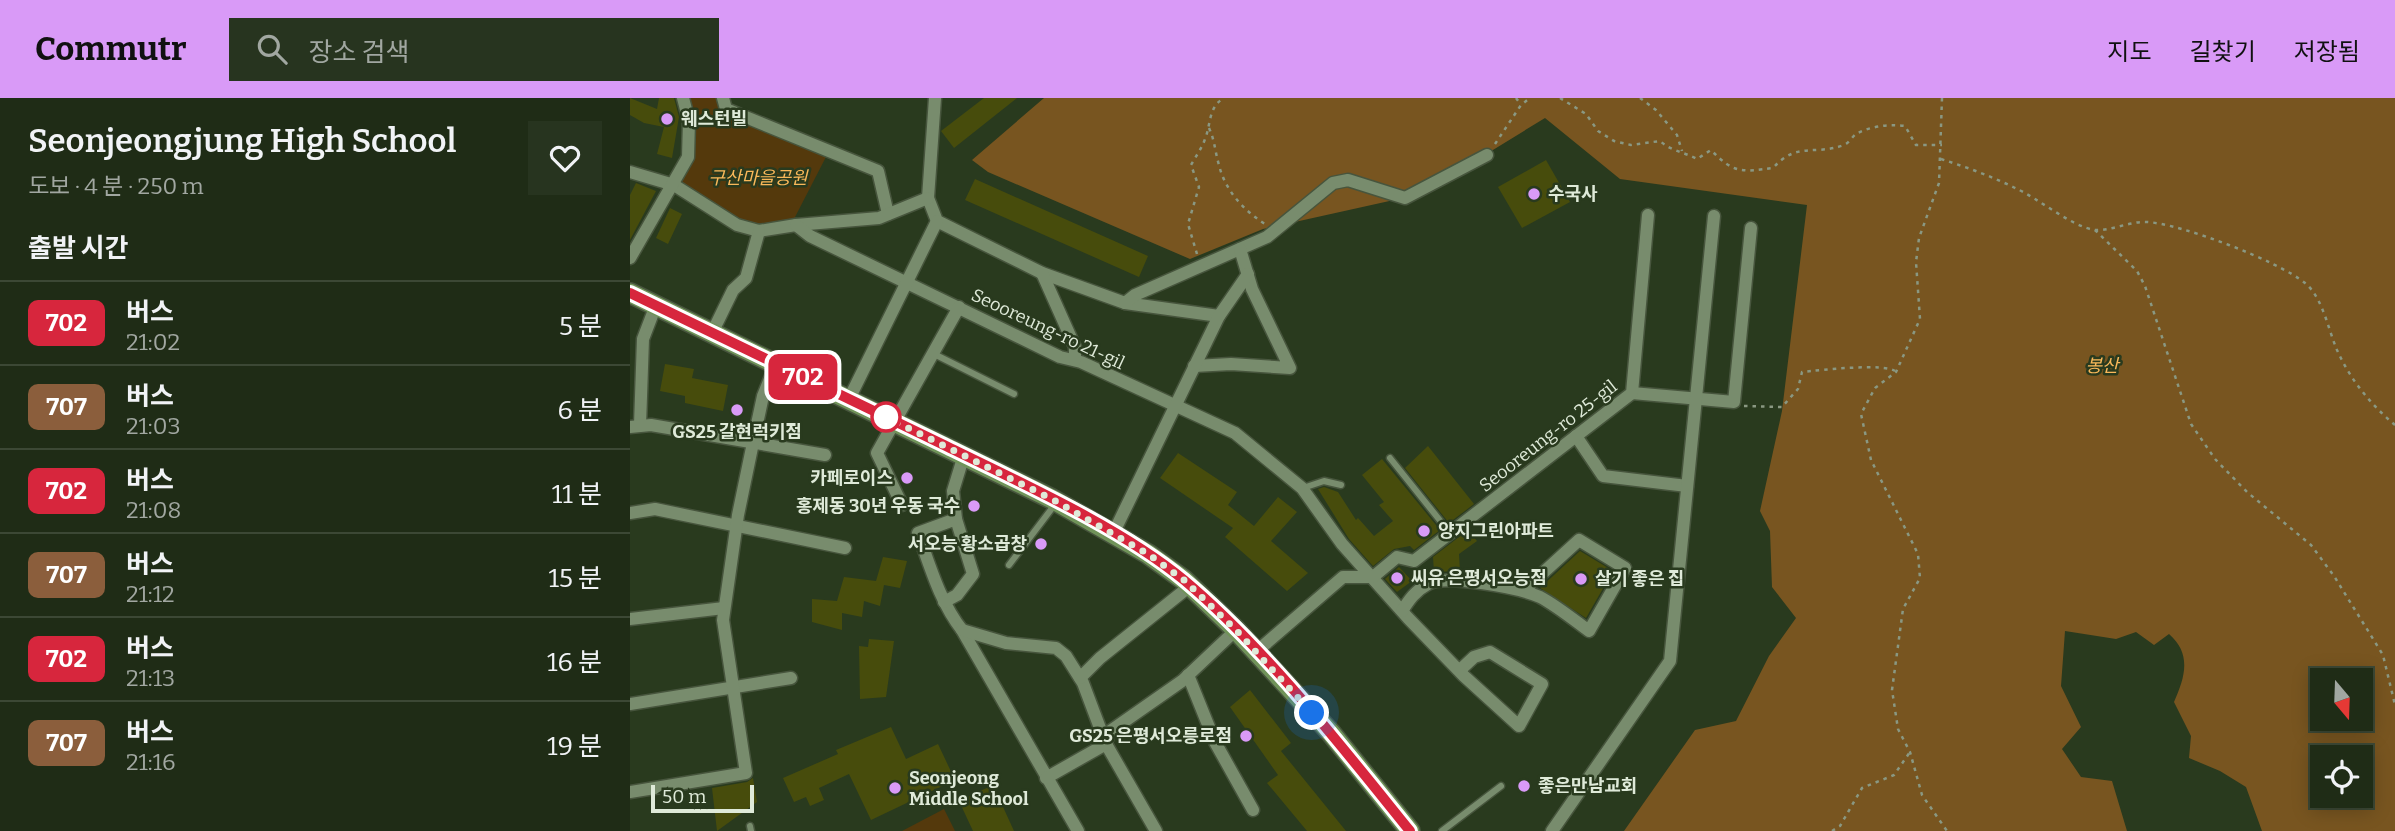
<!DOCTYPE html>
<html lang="ko">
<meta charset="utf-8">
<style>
body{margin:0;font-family:Bitter,"Noto Sans KR",serif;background:#27341f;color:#f1f3f6;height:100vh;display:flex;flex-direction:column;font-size:26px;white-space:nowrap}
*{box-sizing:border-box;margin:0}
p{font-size:23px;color:#a1a7a1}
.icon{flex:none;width:38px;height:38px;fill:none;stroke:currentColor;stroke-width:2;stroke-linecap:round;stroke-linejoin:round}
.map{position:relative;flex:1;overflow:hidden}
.details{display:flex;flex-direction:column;background:#1f2c16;width:630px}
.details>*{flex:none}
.badge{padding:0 14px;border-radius:10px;font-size:24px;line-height:46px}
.needle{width:46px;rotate:161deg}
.controls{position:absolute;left:1680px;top:570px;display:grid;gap:14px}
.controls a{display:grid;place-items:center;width:63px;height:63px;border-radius:0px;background:#1f2c16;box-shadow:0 4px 18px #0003,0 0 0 2px #3c4835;font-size:35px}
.scale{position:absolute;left:21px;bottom:18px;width:103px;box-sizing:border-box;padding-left:7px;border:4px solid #dfead9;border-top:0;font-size:19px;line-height:24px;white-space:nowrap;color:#dfead9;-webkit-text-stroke:5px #293a1e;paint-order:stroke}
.you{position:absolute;width:35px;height:35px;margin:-18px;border:5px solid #fff;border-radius:50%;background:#1a73e8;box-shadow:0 0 0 10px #1a73e833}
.map>.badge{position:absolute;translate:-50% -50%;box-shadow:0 0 0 4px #fff}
h2{padding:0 28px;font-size:26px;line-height:63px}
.round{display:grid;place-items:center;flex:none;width:74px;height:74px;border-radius:0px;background:#27341f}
.headline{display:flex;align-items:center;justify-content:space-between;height:119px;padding:0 28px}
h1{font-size:33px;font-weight:600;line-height:52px}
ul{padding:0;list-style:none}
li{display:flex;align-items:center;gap:21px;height:84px;padding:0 28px;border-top:2px solid #3c4835}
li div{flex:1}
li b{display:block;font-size:26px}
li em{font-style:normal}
li .badge{min-width:77px;font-weight:700;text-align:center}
header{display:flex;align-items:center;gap:42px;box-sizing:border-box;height:98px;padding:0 35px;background:#d99af7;color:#111}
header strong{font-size:33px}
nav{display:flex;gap:38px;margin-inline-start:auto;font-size:24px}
.search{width:490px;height:63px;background:#27341f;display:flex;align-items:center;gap:18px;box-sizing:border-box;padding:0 24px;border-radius:0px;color:#a1a7a1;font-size:26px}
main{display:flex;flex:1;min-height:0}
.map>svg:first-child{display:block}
</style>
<header>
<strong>Commutr</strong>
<div class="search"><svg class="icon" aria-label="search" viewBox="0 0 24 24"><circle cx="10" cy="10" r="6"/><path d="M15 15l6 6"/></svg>장소 검색</div>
<nav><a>지도</a><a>길찾기</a><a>저장됨</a></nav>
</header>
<main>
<section class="details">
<div class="headline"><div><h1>Seonjeongjung High School</h1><p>도보 · 4 분 · 250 m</p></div><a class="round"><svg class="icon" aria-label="heart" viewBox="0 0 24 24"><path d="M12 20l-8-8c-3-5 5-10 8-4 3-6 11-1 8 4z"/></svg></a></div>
<h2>출발 시간</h2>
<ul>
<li><span class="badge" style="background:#d7263d;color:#fff">702</span><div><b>버스</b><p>21:02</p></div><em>5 분</em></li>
<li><span class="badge" style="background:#8b5e3c;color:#fff">707</span><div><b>버스</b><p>21:03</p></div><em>6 분</em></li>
<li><span class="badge" style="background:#d7263d;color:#fff">702</span><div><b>버스</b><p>21:08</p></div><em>11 분</em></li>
<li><span class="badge" style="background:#8b5e3c;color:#fff">707</span><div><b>버스</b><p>21:12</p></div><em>15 분</em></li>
<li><span class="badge" style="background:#d7263d;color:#fff">702</span><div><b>버스</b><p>21:13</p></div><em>16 분</em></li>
<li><span class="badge" style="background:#8b5e3c;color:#fff">707</span><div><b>버스</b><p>21:16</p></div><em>19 분</em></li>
</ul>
</section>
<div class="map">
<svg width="1765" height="733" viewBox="0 0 1765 733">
<rect width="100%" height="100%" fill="#293a1e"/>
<g fill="#54390c">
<path d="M57 0H88L197 57 164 121 128 129 111 125 48 85 58 58Z"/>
<path d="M314 711 325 733H272Z"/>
</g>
<path fill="#785520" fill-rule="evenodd" d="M414 0H1765V733H1632L1616 689 1590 673 1559 660 1561 638 1544 604C1555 579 1562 556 1539 536L1524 547 1506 534 1486 541 1435 533 1431 588 1451 629 1432 651 1451 679 1482 683 1497 733H994L1065 632 1106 623 1139 558 1166 520 1142 489 1140 433 1130 413 1152 313 1177 107 990 81 915 20 791 96 633 131 560 161 358 74 342 62ZM1692 583H1731V621H1692ZM1692 660H1731V698H1692Z"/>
<g fill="#474c0c">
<path d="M0 0 27 11 29 0H44L49 19 42 60 27 56 34 29 14 25 0 17Z"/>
<path d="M354 0H387L324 50 311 33Z"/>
<path d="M916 62 940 104 892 130 868 89Z"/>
<path d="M345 81 518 158 509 179 335 102Z"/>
<path d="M6 85 26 93 0 142V97Z"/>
<path d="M40 110 52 116 38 146 26 140Z"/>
<path d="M35 266 64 271 62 280 98 287 93 313 55 305V298L30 293Z"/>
<path d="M798 348 844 406 819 425 775 370Z"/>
<path d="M548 355 607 394 598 407 624 428 648 399 667 414 641 443 678 475 657 493 595 439 603 430 530 380Z"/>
<path d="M752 361 810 432 784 452 780 448 764 451 743 468 719 441 688 391 694 389 708 394 726 422 728 420 744 438 763 423 749 407 754 404 732 377Z"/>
<path d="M838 432 847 443 829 456 830 473 804 474 803 459Z"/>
<path d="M950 453 983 473 956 520 910 490Z"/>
<path d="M253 459 277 463 270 490 254 487 250 508 234 503 232 519 212 515V532L182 524V501L207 503 214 479 246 483Z"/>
<path d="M769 469 782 483 767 494 755 481Z"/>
<path d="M239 541 264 543 256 599 230 601 229 548 238 549Z"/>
<path d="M620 592 661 645 651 653 716 733H677L637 685 648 677 600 609Z"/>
<path d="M261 629 276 661 308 646 325 682 241 722 219 676 189 690 194 702 180 708 176 699 164 704 153 680 208 656 206 652Z"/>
<path d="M123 680 127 704 87 733 82 690 117 684Z"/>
<path d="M363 687 384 733H343L329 703Z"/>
</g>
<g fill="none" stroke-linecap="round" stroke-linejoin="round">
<g stroke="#47553d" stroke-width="9">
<g id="service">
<path d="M304 256 384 296"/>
<path d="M760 360 820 435"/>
<path d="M673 390 694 383 711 387"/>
<path d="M379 467 426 405"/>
<path d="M120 728 121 733"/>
<path d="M812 733 871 688"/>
</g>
</g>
<g stroke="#47553d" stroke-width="15">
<g id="minor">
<path d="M93 0 96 11 248 73 258 116"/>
<path d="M305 0 298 100 307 123 412 175 495 205 589 218"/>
<path d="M0 74 44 87 107 127 129 133 166 127 249 120 298 100"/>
<path d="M166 127 180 138 430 259 451 264 605 335 672 390 712 446 778 520 834 578 889 628 912 586 860 554 844 559 829 573"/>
<path d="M0 160 58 59 59 23 53 0"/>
<path d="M412 175 445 249V262"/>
<path d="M495 205 505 197 637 139 703 85 718 82 775 100 857 57"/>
<path d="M82 235 103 192 116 180 129 133"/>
<path d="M564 268 601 266 660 270 622 191 610 151"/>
<path d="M1002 295 1104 304 1121 130"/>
<path d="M219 301 307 123"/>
<path d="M10 327 13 241 26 207"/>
<path d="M0 329 21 327 195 357"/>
<path d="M946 338 973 378 1057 388"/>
<path d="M272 407 247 355 329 209"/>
<path d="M0 415 25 411 215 450"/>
<path d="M326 421 288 435C300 468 310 504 332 532L448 733"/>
<path d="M483 436 589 218 618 176"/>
<path d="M314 504 327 497 343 476 326 421 323 393 334 357"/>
<path d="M772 513C779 502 785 493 798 486 816 476 890 490 910 499 927 508 944 522 959 533L995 470 949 442 893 493"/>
<path d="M0 521 94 510"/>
<path d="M332 532 376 545 426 550 436 558 453 585 476 646 526 733"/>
<path d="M626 554 713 479H743L767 459 784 463 1002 295 1018 117"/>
<path d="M558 577 585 644 623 712"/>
<path d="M450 580 470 560 560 488"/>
<path d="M0 606 161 580"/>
<path d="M416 680 476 646 479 634 552 583 606 532"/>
<path d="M0 694 116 675 93 522 108 417 124 340 133 298 146 266"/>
<path d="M922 733 1040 563 1084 118"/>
</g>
</g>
<g stroke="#47553d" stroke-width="22">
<path id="primary" d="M0 195 422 401 518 456 554 482 606 532 701 635 780 733"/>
</g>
<g stroke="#8a9882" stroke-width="2.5" stroke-dasharray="3.5 5" stroke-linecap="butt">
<path d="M886 0 891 7"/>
<path d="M930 0 956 16 968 33 984 43 1001 47 1030 43C1041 53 1054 54 1067 61L1081 52C1104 76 1112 74 1143 70 1167 43 1185 58 1214 47 1219 45 1222 39 1226 36 1241 28 1258 26 1275 28L1286 47H1312"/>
<path d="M1010 0 1026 12 1047 37 1052 53"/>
<path d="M1312 0 1309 85 1289 140 1286 164 1290 221 1266 274 1245 290 1231 316 1241 362 1288 456 1290 480 1273 511 1262 592 1268 631 1280 654 1292 697 1317 733"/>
<path d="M579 30C585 43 585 54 589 67 595 92 613 112 635 126"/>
<path d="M865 46 891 7 900 0"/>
<path d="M1311 61C1336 69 1361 78 1385 90 1408 100 1442 129 1465 132 1481 133 1500 123 1517 124 1552 126 1648 163 1675 185 1693 200 1698 231 1707 252 1720 281 1740 306 1765 327"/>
<path d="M1465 132 1507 173 1515 188 1561 326 1585 361 1617 394 1681 447 1704 478 1753 557 1765 607"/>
<path d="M567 156 558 126 569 89 561 67C566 58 572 50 575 41 581 27 578 9 594 0"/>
<path d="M1114 308 1152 309 1168 291 1172 274C1190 272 1254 265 1265 273"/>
<path d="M1202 733 1210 728 1232 690 1264 677 1280 654"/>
</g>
<use href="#service" stroke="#788c6d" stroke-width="6"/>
<use href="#minor" stroke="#788c6d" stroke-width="12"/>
<use href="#primary" stroke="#709359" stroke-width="19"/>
</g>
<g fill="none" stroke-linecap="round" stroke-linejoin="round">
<g stroke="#fff" stroke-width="16">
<path id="line" d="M0 195C105 245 209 297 314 347 389 384 490 429 554 482 636 551 712 649 780 733"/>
</g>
<use href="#line" stroke="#d7263d" stroke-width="10"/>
<path stroke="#dfead9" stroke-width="7" stroke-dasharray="0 12.6" d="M256 319 422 401 518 456 554 482 606 532 682 615"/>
</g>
<g fill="#d99af7" stroke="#293a1e" stroke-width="2.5">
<circle cx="37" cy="21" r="7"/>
<circle cx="904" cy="96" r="7"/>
<circle cx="107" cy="312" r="7"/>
<circle cx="277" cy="380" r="7"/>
<circle cx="344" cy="408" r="7"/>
<circle cx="794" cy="433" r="7"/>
<circle cx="411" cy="446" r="7"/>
<circle cx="767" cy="480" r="7"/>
<circle cx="951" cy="481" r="7"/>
<circle cx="616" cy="638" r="7"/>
<circle cx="894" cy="688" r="7"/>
<circle cx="265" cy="690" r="7"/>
</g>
<circle fill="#fff" stroke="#d7263d" stroke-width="3.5" cx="256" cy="319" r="14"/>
<g text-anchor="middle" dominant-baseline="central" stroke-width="5" stroke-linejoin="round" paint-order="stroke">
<g font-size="18" font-weight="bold" fill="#dfead9" stroke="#293a1e" text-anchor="start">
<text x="51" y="21">웨스턴빌</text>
<text x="918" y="96">수국사</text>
<text x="107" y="334" text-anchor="middle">GS25 갈현럭키점</text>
<text x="263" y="380" text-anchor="end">카페로이스</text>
<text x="330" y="408" text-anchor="end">홍제동 30년 우동 국수</text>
<text x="808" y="433">양지그린아파트</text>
<text x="397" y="446" text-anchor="end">서오능 황소곱창</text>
<text x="781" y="480">씨유 은평서오능점</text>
<text x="965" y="481">살기 좋은 집</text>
<text x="602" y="638" text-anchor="end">GS25 은평서오릉로점</text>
<text x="279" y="680">Seonjeong<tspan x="279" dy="21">Middle School</tspan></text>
<text x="908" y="688">좋은만남교회</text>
</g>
<g font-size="18" font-style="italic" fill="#f9b85a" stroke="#293a1e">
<text x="128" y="80">구산마을공원</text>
<text x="1472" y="268">봉산</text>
</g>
<g font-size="18" fill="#dfead9" stroke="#293a1e">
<text transform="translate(418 231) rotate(25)">Seooreung-ro 21-gil</text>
<text transform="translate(918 338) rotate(-38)">Seooreung-ro 25-gil</text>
</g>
</g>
</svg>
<div class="controls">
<a><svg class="needle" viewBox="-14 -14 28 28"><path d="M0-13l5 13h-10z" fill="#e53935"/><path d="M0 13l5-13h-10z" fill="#a1a7a1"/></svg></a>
<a><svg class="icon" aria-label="locate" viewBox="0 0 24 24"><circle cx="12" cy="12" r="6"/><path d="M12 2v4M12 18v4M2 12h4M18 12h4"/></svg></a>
</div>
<div class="scale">50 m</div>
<div class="you" style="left:682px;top:615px"></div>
<b class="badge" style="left:173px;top:279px;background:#d7263d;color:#fff">702</b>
</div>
</main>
